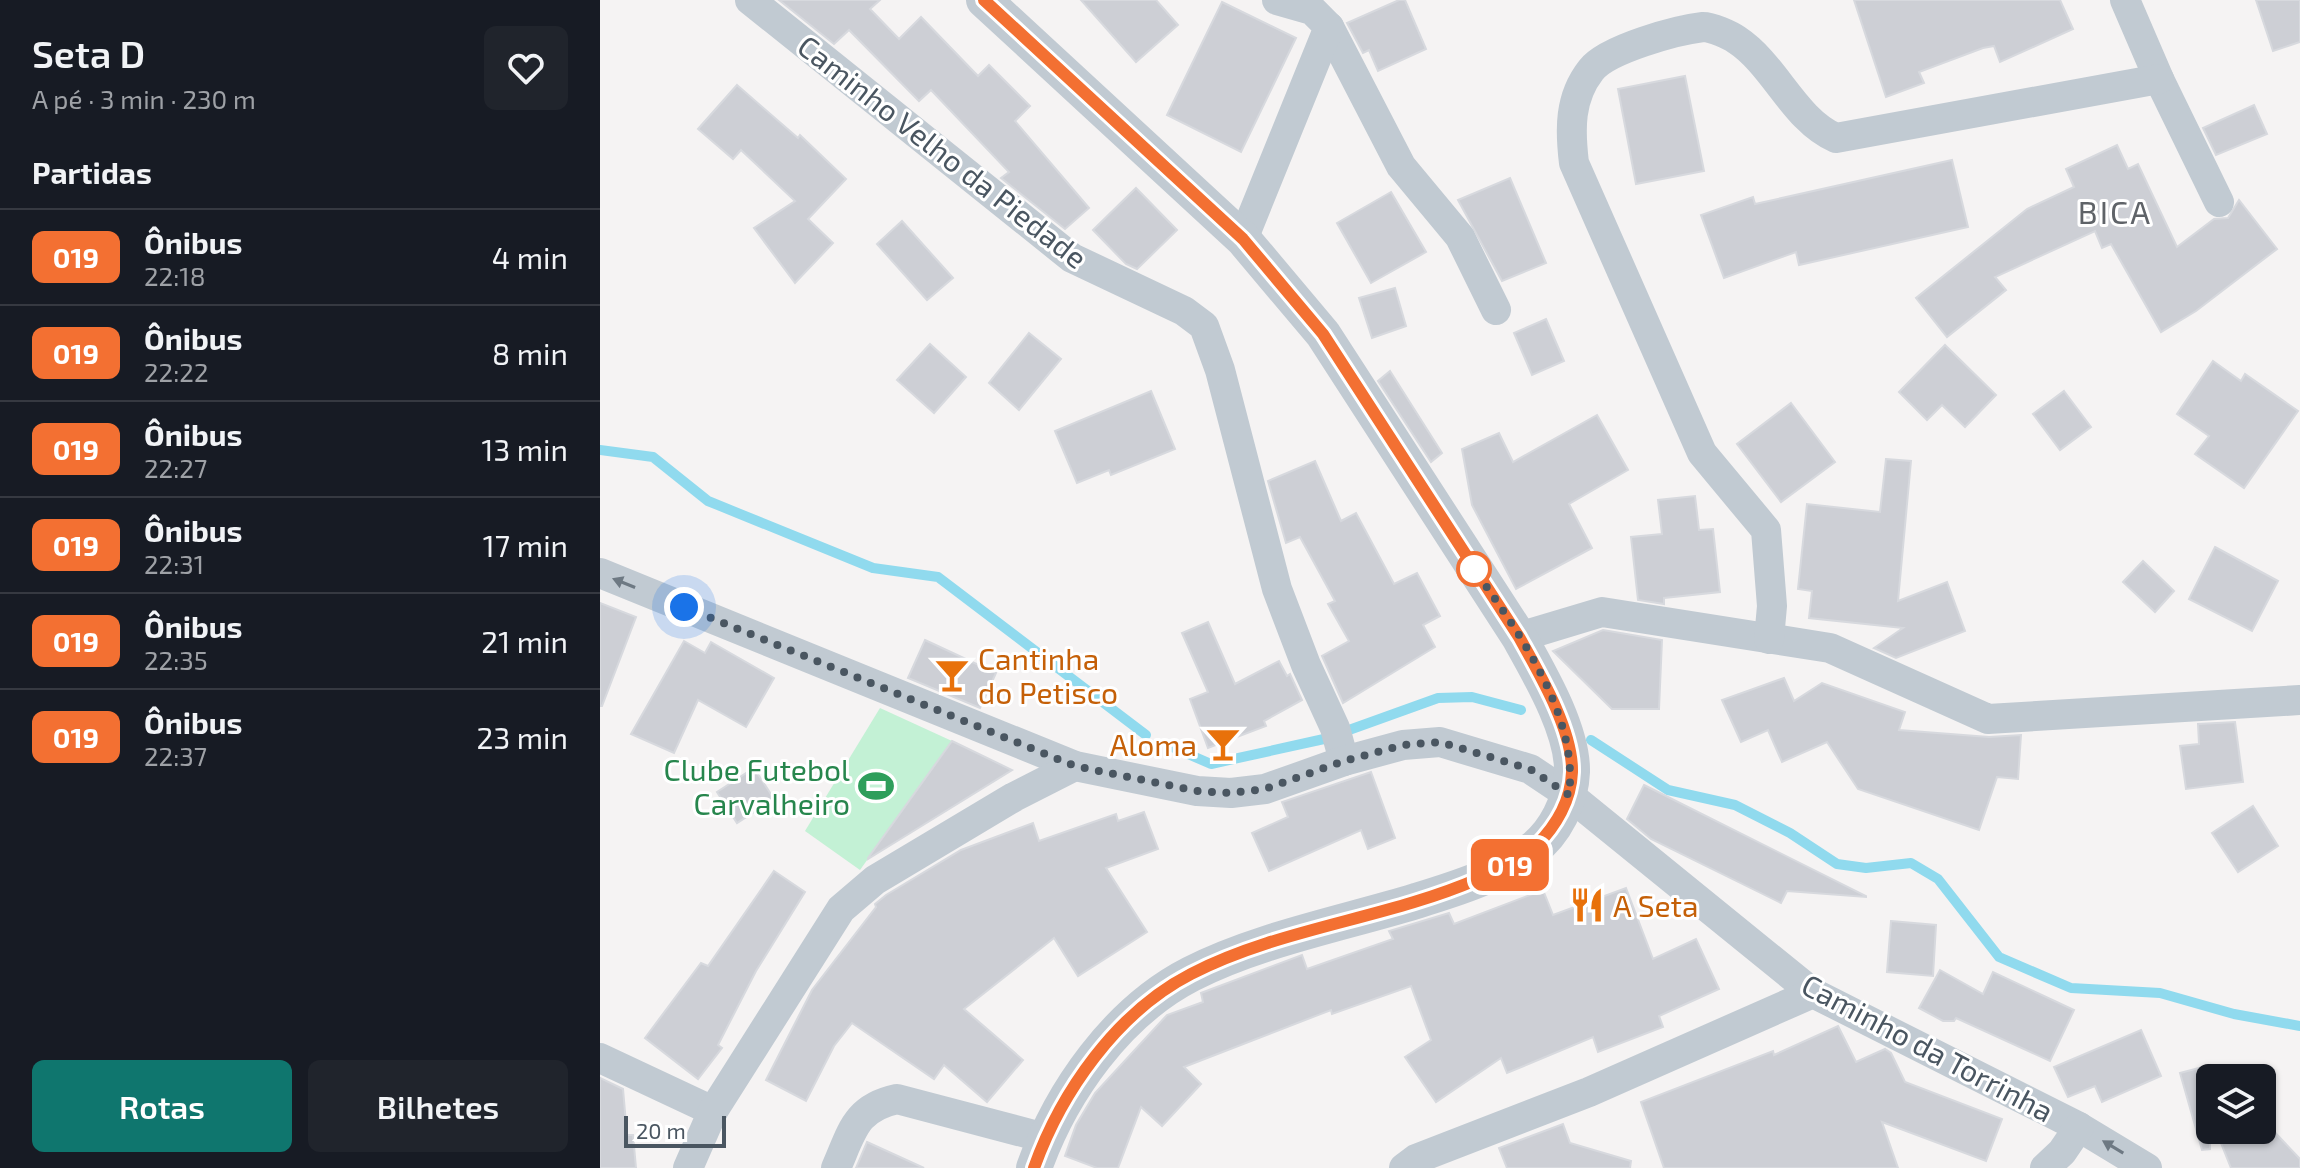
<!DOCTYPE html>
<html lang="pt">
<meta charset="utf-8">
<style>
body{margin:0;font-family:"Exo 2",sans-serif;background:#20242c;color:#f1f3f6;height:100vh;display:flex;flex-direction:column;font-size:30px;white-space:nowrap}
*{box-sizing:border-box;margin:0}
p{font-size:26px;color:#9ea1a6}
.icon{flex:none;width:44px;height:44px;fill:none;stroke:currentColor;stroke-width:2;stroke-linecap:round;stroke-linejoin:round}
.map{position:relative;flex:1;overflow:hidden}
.sheet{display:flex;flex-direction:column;background:#171b24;width:600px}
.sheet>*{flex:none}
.badge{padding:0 16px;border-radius:12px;font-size:28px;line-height:52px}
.tools{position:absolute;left:1596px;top:1064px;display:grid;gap:16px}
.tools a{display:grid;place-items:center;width:80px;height:80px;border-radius:12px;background:#171b24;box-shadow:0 2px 6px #0004;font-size:40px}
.scale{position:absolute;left:24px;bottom:20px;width:102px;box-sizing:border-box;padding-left:8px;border:4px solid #4a5661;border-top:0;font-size:22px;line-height:28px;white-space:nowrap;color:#4a5661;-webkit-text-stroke:6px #fff;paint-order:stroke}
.you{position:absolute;width:40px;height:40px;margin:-20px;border:6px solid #fff;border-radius:50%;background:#1a73e8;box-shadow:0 0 0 12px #1a73e833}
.map>.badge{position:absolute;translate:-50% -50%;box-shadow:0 0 0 4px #fff}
h2{padding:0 32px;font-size:30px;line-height:72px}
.round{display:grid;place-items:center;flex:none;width:84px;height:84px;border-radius:12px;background:#20242c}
.overview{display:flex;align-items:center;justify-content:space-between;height:136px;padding:0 32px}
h1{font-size:38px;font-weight:600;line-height:60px}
.button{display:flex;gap:16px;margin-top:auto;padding:16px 32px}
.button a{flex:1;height:92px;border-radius:12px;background:#0f766e;color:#fff;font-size:32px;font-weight:600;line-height:92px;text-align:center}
.button a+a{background:#20242c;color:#f1f3f6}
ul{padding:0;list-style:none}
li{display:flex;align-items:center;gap:24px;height:96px;padding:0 32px;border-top:2px solid #363941}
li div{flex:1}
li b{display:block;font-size:30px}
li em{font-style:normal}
li .badge{min-width:88px;font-weight:700;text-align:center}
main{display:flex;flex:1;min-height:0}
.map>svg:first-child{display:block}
</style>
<main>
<section class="sheet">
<div class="overview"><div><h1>Seta D</h1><p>A pé · 3 min · 230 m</p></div><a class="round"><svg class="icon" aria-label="heart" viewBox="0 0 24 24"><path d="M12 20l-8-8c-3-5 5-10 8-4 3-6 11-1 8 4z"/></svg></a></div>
<h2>Partidas</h2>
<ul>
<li><span class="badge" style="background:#f37032;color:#fff">019</span><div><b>Ônibus</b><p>22:18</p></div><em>4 min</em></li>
<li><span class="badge" style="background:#f37032;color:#fff">019</span><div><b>Ônibus</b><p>22:22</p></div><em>8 min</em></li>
<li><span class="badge" style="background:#f37032;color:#fff">019</span><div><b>Ônibus</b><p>22:27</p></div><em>13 min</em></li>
<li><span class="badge" style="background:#f37032;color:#fff">019</span><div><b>Ônibus</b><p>22:31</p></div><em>17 min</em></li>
<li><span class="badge" style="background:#f37032;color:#fff">019</span><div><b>Ônibus</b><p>22:35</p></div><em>21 min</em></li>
<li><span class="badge" style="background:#f37032;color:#fff">019</span><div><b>Ônibus</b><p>22:37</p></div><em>23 min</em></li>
</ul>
<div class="button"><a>Rotas</a><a>Bilhetes</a></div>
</section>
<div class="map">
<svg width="1700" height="1168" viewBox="0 0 1700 1168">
<rect width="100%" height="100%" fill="#f5f3f3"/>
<path fill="#c3f1d5" d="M280 708 352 741 260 870 205 831Z"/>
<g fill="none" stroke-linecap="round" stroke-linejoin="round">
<g stroke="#90daee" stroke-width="10">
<path d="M0 450 53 457 108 501 273 568 338 577 546 735"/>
<path d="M991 740 1068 790 1135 805 1190 833 1237 864 1266 868 1311 863 1338 879 1399 957 1471 988 1560 993 1634 1014 1700 1026"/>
<path d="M572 747 611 764 724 739 838 698 872 697 921 710"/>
</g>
</g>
<g fill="#cdcfd5" stroke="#d7d9de" stroke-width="2">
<path d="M179 0H280L270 9 299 39 321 17 378 76 389 65 430 106 415 121 489 208 465 229 401 178 409 172 331 90 319 101 249 30 234 44Z"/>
<path d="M481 0H556L578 25 536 62Z"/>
<path d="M799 0H805L826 49 778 71 769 50 763 53 747 23Z"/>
<path d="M1254 0H1460L1473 29 1400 62 1394 46 1383 48 1319 72 1324 83 1286 97Z"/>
<path d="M1656 0H1700V42L1673 51Z"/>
<path d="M622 2 696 38 641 152 567 115Z"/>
<path d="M1085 76 1104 171 1036 184 1018 89Z"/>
<path d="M137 85 198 138 200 135 246 179 208 219 233 243 195 283 154 228 195 201 141 150 133 159 98 129Z"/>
<path d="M1654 105 1667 134 1616 155 1603 128Z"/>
<path d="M1517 145 1528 169 1538 164 1577 247 1614 219 1628 218 1639 200 1677 249 1596 311 1561 332 1511 244 1502 248 1495 231 1395 277 1406 290 1347 337 1316 298 1427 209 1474 187 1466 169Z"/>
<path d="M1352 160 1368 227 1199 265 1196 252 1124 278 1101 215 1153 197 1155 204Z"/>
<path d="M910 178 946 263 902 281 858 200Z"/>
<path d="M536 188 577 230 537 269 526 264 493 230Z"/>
<path d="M791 192 826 252 771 283 737 223Z"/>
<path d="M302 221 353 278 327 300 277 244Z"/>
<path d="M795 288 806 326 772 338 759 298Z"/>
<path d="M946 319 964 361 932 375 914 333Z"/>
<path d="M429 333 461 359 419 410 389 383Z"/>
<path d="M330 344 366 377 334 413 297 380Z"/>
<path d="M1345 345 1396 395 1365 427 1342 405 1327 420 1299 392Z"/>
<path d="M1613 361 1641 381 1645 374 1698 411 1644 488 1595 454 1609 436 1577 414Z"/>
<path d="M790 371 842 453 831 462 778 381Z"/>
<path d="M551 391 575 449 511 475 509 470 477 483 455 431Z"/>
<path d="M1464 391 1491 427 1460 450 1433 414Z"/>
<path d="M1191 403 1235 462 1181 502 1137 444Z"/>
<path d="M997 415 1028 470 969 504 992 548 916 589 872 505 862 449 899 433 913 462Z"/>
<path d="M1286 459 1311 461 1298 601 1347 582 1365 631 1296 658 1274 648 1303 628 1209 618 1212 591 1198 589 1207 504 1280 512Z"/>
<path d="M715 461 741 521 756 513 794 584 817 573 840 616 823 625 835 647 743 703 722 656 749 641 728 604 735 601 700 537 686 543 668 481Z"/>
<path d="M1095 496 1099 530 1113 529 1120 592 1064 598V604L1038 600 1031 537 1062 534 1058 500Z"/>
<path d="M1615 547 1678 581 1652 631 1589 599Z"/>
<path d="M1543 561 1574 591 1555 612 1523 582Z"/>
<path d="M0 603 36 617 2 706H0Z"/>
<path d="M608 622 635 684 679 661 687 676 690 674 702 700 664 721 666 726 608 748 590 699 608 692 582 633Z"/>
<path d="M1003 630 1062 640 1059 709H1012L953 651Z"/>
<path d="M325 640 396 673 380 708 308 678Z"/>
<path d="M84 641 105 653 111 642 174 678 146 727 98 700 74 753 31 734Z"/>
<path d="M1184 678 1194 701 1222 683 1305 712 1299 730 1389 737 1421 735 1418 779 1397 777 1379 830 1258 789 1227 742 1182 762 1168 730 1141 742 1122 700Z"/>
<path d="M1635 722 1643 782 1586 789 1580 746 1599 744 1598 724Z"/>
<path d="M352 741 412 770 268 859V858Z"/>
<path d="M154 768 174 799 137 823 117 792Z"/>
<path d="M771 772 795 838 768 849 761 830 669 871 652 833 688 817 682 802Z"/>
<path d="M1044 785 1266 896V897L1187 891 1181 903 1051 839 1027 819Z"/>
<path d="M1653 806 1678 846 1638 872 1612 833Z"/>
<path d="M544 812 558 849 506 868 547 932 478 976 454 938 364 1009 423 1060 387 1102 344 1065 334 1079 252 1023 234 1046 206 1101 166 1080 212 990 276 907 275 904 286 895 361 850 433 823 439 841 516 814 518 821Z"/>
<path d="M174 871 205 892 156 971 118 1045 122 1048 98 1079 45 1038 101 963 108 966Z"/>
<path d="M1026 888 1053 959 1096 939 1119 989 1059 1016 1063 1027 998 1052 993 1037 907 1073 901 1058 836 1102 805 1057 831 1040 811 986 732 1014 731 1010 584 1067 601 1084 562 1126 541 1107 518 1168H497L465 1156 476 1125 495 1093 567 1015 603 1002 601 993 702 955 707 969 793 939 789 931 849 913 854 924 943 890 953 915Z"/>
<path d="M1291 921 1336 925 1333 976 1287 972Z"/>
<path d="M1340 970 1383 994 1393 972 1474 1010 1450 1061 1356 1018 1354 1021H1343L1319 1008Z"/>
<path d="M1238 1026 1256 1062 1285 1049 1291 1053 1305 1082 1402 1119 1386 1161 1282 1122 1298 1168H1064L1041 1102 1173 1051 1174 1055Z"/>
<path d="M1541 1030 1561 1076 1502 1102 1495 1086 1468 1097 1454 1067Z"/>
<path d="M1610 1065V1149L1602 1150 1580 1073Z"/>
<path d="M0 1078 23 1089 27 1135H33L36 1168H0Z"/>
<path d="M963 1124 970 1143 1031 1161 1030 1168H907L899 1148Z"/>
<path d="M1662 1126H1669L1700 1159V1168H1631L1621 1143 1651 1130H1662Z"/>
<path d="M267 1142 324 1168H256Z"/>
</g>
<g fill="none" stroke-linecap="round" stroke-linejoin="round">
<g stroke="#c1cad2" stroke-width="30">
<path d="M150 0 472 258 584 311 604 326 620 370 677 589 706 665 735 728 744 761"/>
<path d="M1525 0 1559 79 1619 202"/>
<path d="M729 27 801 166 860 237 896 310"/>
<path d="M643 239 729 27 712 10 677 0"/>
<path d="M0 573 475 766 597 791 631 793 665 789 744 761 803 745 840 742 930 769 969 795 1213 993 1479 1127 1547 1168"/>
<path d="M919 637 1002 612 1230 648 1388 719 1700 700"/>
<path d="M1169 639 1172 606 1166 530 1102 453 974 163C970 130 969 98 991 70 1007 49 1077 30 1103 27 1112 27 1130 35 1137 40 1175 65 1194 120 1236 138L1559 79"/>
<path d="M0 1058 113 1111"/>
<path d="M88 1168 113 1111 241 909 275 880 414 797 475 766"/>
<path d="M236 1168C252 1132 255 1108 297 1099L445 1138"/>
<path d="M804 1168 816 1159 989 1092 1213 993"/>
<path d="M1445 1168 1462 1152 1479 1127"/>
</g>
<path stroke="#c1cad2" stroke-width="36" d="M384 0 643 239 723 334 919 637C939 673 973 730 972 772 971 801 955 833 932 850 898 876 855 889 816 901 744 923 657 940 591 974 517 1012 461 1092 434 1168"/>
</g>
<defs><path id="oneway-solid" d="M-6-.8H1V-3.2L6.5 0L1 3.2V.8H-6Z" transform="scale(2)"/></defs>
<g fill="#6e7983">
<use href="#oneway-solid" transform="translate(24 583) rotate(-158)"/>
<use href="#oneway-solid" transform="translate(1513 1147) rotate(-149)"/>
</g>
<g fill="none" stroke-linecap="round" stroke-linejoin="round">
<g stroke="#fff" stroke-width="18">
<path id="line" d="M384 0 643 239 723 334 919 637C939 673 973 730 972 772 971 800 956 826 936 846 921 862 898 870 878 879 786 919 680 928 591 974 517 1012 461 1092 434 1168"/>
</g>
<use href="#line" stroke="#f37032" stroke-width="12"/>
<path stroke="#4a5661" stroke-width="8" stroke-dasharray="0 14.4" d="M84 607 475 766 597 791 631 793 665 789 744 761 803 745 840 742 930 769 969 795C979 715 918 631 874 569"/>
</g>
<defs>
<g id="bar-bare" transform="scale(2.76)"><path d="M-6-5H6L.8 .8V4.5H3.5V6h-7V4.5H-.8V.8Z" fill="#e8710a" stroke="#fff" stroke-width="2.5" paint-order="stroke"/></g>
<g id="stadium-bare" transform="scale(2.76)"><path d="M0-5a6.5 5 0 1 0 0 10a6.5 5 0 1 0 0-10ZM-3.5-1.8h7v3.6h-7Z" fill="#2e9e5b" stroke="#fff" stroke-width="2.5" paint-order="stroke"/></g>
<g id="restaurant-bare" transform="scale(2.76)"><path d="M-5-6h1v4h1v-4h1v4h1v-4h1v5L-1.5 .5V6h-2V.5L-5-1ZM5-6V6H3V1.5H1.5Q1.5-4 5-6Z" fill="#e8710a" stroke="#fff" stroke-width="2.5" paint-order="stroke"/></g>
</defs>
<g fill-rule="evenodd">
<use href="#bar-bare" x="352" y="675"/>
<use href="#bar-bare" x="623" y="744"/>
<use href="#stadium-bare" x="276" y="786"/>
<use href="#restaurant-bare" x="987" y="905"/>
</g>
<circle fill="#fff" stroke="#f37032" stroke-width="4" cx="874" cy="569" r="16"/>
<g text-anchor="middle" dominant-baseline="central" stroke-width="6" stroke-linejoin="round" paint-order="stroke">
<g font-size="30" fill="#4a5661" stroke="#fff">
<text transform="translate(343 151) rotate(38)">Caminho Velho da Piedade</text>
<text transform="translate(1328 1047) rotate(28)">Caminho da Torrinha</text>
</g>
<g font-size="30" fill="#c56008" stroke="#fff" text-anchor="start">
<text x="378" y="658">Cantinha<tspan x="378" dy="34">do Petisco</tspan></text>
<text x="597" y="744" text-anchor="end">Aloma</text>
<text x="1013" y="905">A Seta</text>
</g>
<g font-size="30" fill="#27864d" stroke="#fff" text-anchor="end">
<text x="250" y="769">Clube Futebol<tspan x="250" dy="34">Carvalheiro</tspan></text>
</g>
<g font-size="32" letter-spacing="2" fill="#5f6368" stroke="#fff">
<text x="1515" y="211">BICA</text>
</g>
</g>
</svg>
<div class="tools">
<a><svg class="icon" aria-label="layers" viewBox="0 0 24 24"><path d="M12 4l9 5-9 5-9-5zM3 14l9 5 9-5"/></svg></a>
</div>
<div class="scale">20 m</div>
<div class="you" style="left:84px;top:607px"></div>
<b class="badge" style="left:910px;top:865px;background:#f37032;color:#fff">019</b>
</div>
</main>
